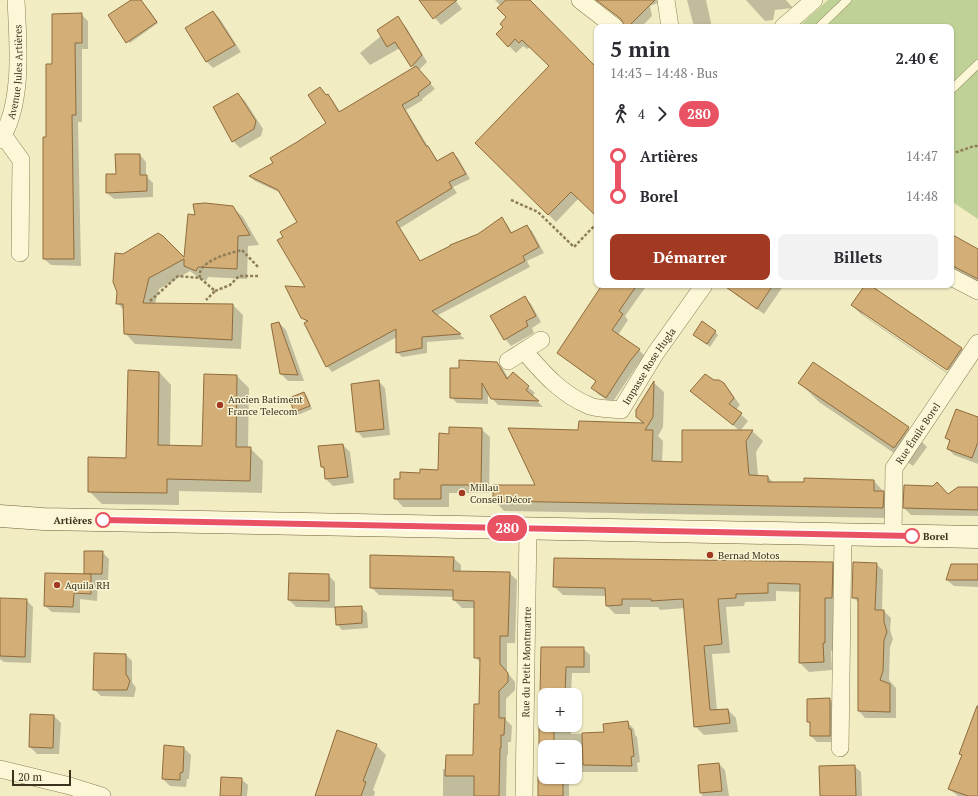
<!DOCTYPE html>
<html lang="fr">
<meta charset="utf-8">
<style>
body{margin:0;font-family:"PT Serif",serif;background:#f2f2f3;color:#2b2b33;height:100vh;display:flex;flex-direction:column;font-size:15px;white-space:nowrap}
*{box-sizing:border-box;margin:0}
p{font-size:13px;color:#7c7c81}
.icon{flex:none;width:22px;height:22px;fill:none;stroke:currentColor;stroke-width:2;stroke-linecap:round;stroke-linejoin:round}
.map{position:relative;flex:1;overflow:hidden}
.side{position:absolute;left:594px;top:24px;width:360px;height:264px;display:flex;flex-direction:column;background:#fff;border-radius:8px;box-shadow:0 1px 3px #0004}
.side>*{flex:none}
.badge{padding:0 8px;border-radius:13px;font-size:14px;line-height:26px}
.buttons{position:absolute;left:538px;top:688px;display:grid;gap:8px}
.buttons a{display:grid;place-items:center;width:44px;height:44px;border-radius:8px;background:#fff;box-shadow:0 1px 3px #0004;font-size:20px}
.scale{position:absolute;left:12px;bottom:10px;width:59px;box-sizing:border-box;padding-left:4px;border:2px solid #3c321d;border-top:0;font-size:11px;line-height:14px;white-space:nowrap;color:#3c321d;-webkit-text-stroke:3px #f8f4d3;paint-order:stroke}
.map>.badge{position:absolute;translate:-50% -50%;box-shadow:0 0 0 2px #fff}
.legs{display:flex;align-items:center;gap:6px;height:44px;padding:0 16px;font-size:13px}
.legs p{margin-inline-start:auto}
.head{display:flex;align-items:center;justify-content:space-between;height:68px;padding:0 16px}
h1{font-size:22px;font-weight:800;line-height:30px}
.button{display:flex;gap:8px;margin-top:auto;padding:8px 16px}
.button a{flex:1;height:46px;border-radius:8px;background:#a23923;color:#fff;font-size:16px;font-weight:800;line-height:46px;text-align:center}
.button a+a{background:#f2f2f3;color:#2b2b33}
ul{padding:0 16px;list-style:none}
li{display:flex;align-items:center;gap:14px;height:40px;font-size:15px}
li i{display:grid;place-items:center;width:6px;height:100%;margin:0 5px;background:currentColor}
li i::after{content:'';width:10px;height:10px;margin:-5px;border:3px solid;border-radius:50%;background:#fff}
li p{margin-inline-start:auto}
li:first-child i{background:linear-gradient(#0000 50%,currentColor 0)}
li:last-child i{background:linear-gradient(currentColor 50%,#0000 0)}
.map>svg:first-child{display:block}
</style>
<div class="map">
<svg width="978" height="796" viewBox="0 0 978 796">
<rect width="100%" height="100%" fill="#f2ecc3"/>
<path fill="#bfd196" d="M828 0H978V219L951 201V27H798Z"/>
<g fill="#0003" fill-rule="evenodd">
<path d="M132 0H136L143 4 150 11 158 23 130 43 123 37Z"/>
<path d="M426 0H455L462 9 441 25 422 3Z"/>
<path d="M495 0H528L597 70V216L579 198 556 222 476 143 550 66 530 47 527 49 523 46 516 53 497 34 504 27 507 17 501 6Z"/>
<path d="M596 0H665L650 6 652 16 641 27H628L625 22Z"/>
<path d="M687 0H706L712 27H694Z"/>
<path d="M746 0H786L793 8 775 10 773 20 765 21Z"/>
<path d="M213 12 220 19 241 52 213 68 207 62 186 28Z"/>
<path d="M81 14 88 21V49H82V122H78L81 266 51 265 44 259 47 138 53 65Z"/>
<path d="M400 21 406 27 427 62 419 70 435 89 422 99 423 100 406 110 429 148 438 161 453 153 458 158 470 179 453 187 457 193 400 228 421 262 478 235 502 219 507 224 512 233 527 226 532 231 544 253 527 261 530 267 436 316 465 339 427 342V353L402 357 397 352V337L332 372 327 366 307 322 302 317 306 288 284 238 299 222 281 193 255 181 250 177 274 164 327 123 320 88 333 101 340 112 414 68 400 48 370 65 360 53Z"/>
<path d="M238 94 245 101 263 129 261 136 240 148 233 141 214 107Z"/>
<path d="M140 155 146 162V176L153 183V197L114 199 107 193 117 175Z"/>
<path d="M232 207 243 217 259 245 248 246 247 279 208 277 206 281 195 275 190 271 159 289 155 304 233 305 243 315 241 349 135 344 125 333 124 310 117 303 118 292 116 254 185 259 197 216Z"/>
<path d="M951 235 978 250V283L951 268Z"/>
<path d="M609 285H647L625 316 628 320 618 335 639 350 645 356 638 364 612 403 598 394 593 388 597 382 564 358 558 353Z"/>
<path d="M731 285H784L764 314 736 295 729 288Z"/>
<path d="M866 285H868L962 349 972 359 957 380 862 315 852 305ZM862 312 952 372 950 374 862 314Z"/>
<path d="M525 297 531 304 541 322 532 328 534 333 511 346 505 339Z"/>
<path d="M279 323 286 330 304 381H288L281 374Z"/>
<path d="M715 332 718 335 710 347 694 335Z"/>
<path d="M497 363 503 369 509 379 513 373 528 387 535 393 532 396 543 407 498 405 492 398 488 392V404L457 403 451 397 460 369Z"/>
<path d="M159 372 171 385 170 446 203 447 237 376 249 388 248 448H250L263 461 262 493 179 491V505L102 504 89 491 127 459Z"/>
<path d="M378 381 385 388 390 435 363 438 357 431Z"/>
<path d="M714 381 723 384 730 391 740 405 736 410 748 421 740 431 692 391Z"/>
<path d="M654 383 664 392 663 427 658 436 663 441 662 462 683 463V431H752L763 441 756 452 758 476 768 477 774 483 874 481 894 503 893 518 504 511 494 500 536 486 579 431 644 424 637 417V410Z"/>
<path d="M800 383 908 428 927 447 913 466 819 402Z"/>
<path d="M304 393 307 396 312 409 298 415 295 412Z"/>
<path d="M978 418V464L954 455 948 449 950 442 947 438Z"/>
<path d="M481 429 490 437 489 493H449V507H403L395 498 401 480 421 474 439 471 450 435Z"/>
<path d="M343 445 350 452 354 483 333 486 326 479 325 470 322 467Z"/>
<path d="M978 488V516L911 515 904 508Z"/>
<path d="M102 552 109 559 108 580H96L98 582 97 601 80 599V613L52 612 45 606 87 575Z"/>
<path d="M453 558 461 565V572L509 573 517 580 515 643H507V672L515 682V690L506 699V720L512 726 511 742H508V755H507L506 796H443V769H447L474 756 479 705 481 663 475 657V608H462L454 600V597L379 595 371 587Z"/>
<path d="M832 563 841 571 833 651H831L832 670 809 672 800 663 801 592 776 591V601L745 602 744 606 726 607 730 653 712 654 717 711 728 710 736 718 738 732 704 735 695 726 685 608 660 610 658 607H630V614H615L607 606 606 596 563 595 554 586Z"/>
<path d="M876 564 883 570 882 611H884L891 618 890 630 893 639 890 647 889 680 896 688V718H865L859 711V603L853 597Z"/>
<path d="M978 565V587L954 586 947 580Z"/>
<path d="M328 575 335 582V608L296 607 289 600Z"/>
<path d="M0 599 26 600 33 607 31 663 4 662 0 659Z"/>
<path d="M361 607 367 613 368 628 342 630 337 624Z"/>
<path d="M542 648H583L590 655V673H572L571 695H545V725H571V734L605 733 627 722 634 729 635 735 637 737 640 762 637 763 638 772H575V747H545V777H569V796H539Z"/>
<path d="M126 655 132 661V682L136 688 134 697 101 696 94 689Z"/>
<path d="M830 699 836 706V742H817L811 736V725L808 722Z"/>
<path d="M978 705V796H958L949 789 962 756 960 753Z"/>
<path d="M54 716 61 723 59 754H37L30 747Z"/>
<path d="M376 745 386 755 373 790 375 792 374 796H318Z"/>
<path d="M184 748 191 755 189 779H187L186 787 170 786 163 779Z"/>
<path d="M719 764 725 770 729 796H702L699 766Z"/>
<path d="M854 766 861 772 862 796H821Z"/>
<path d="M241 779 248 785 247 796H221Z"/>
</g>
<g fill="#d3ae76" stroke="#8f6c3c">
<path d="M131 0H141L157 22 126 43 108 15Z"/>
<path d="M419 0H457L433 19Z"/>
<path d="M506 0H530L597 68V217L571 192 548 215 475 143 549 66 522 40 519 43 515 39 508 47 496 34 503 27 500 24 506 17 497 8Z"/>
<path d="M596 0H655L628 27 624 25 621 19Z"/>
<path d="M213 11 235 45 206 62 185 28Z"/>
<path d="M82 13V43H75L76 115H72L74 259H43V137H46V64H52V14Z"/>
<path d="M398 16 422 55 411 67 395 42 387 47 377 30Z"/>
<path d="M416 66 431 83 418 93 419 95 402 105 426 146H428L437 161 453 152 466 174 449 182 452 188 396 222 420 261 450 246V245L478 234 502 217 511 233 527 225 539 247 523 256 525 261 432 311 461 334 422 337V348L396 353V329L326 367 304 323 308 321 301 318 285 286 305 287 277 240 283 237 280 232 297 222 278 190 249 176 273 163 270 158 297 142 326 123 308 95 320 87 326 95 328 94 339 112Z"/>
<path d="M238 93 256 121 254 129 232 142 213 107Z"/>
<path d="M115 154H140V175H147V191L106 193V174H116Z"/>
<path d="M205 203 233 206 250 235 238 236 237 269 198 267 196 271 184 266V259L149 278 143 303 233 304 232 340 124 334 123 304H116L117 292 113 282 115 253 123 254 158 233 163 236 184 257 188 214 195 215 193 204Z"/>
<path d="M951 234 978 249V279L951 265Z"/>
<path d="M602 285H637L619 311 623 314 612 330 640 349 630 361 606 398 591 388 596 381 557 353Z"/>
<path d="M723 285H773L757 309Z"/>
<path d="M865 285H870L962 348 947 370 851 305Z"/>
<path d="M525 296 536 316 526 321 528 326 504 340 490 316Z"/>
<path d="M702 321 716 331 707 344 693 335Z"/>
<path d="M279 322 298 375 280 374 271 324Z"/>
<path d="M459 360 497 362 507 379 513 372 529 386 526 390 539 401 491 399 482 383V399L450 398V368H459Z"/>
<path d="M813 362 909 427 894 448 798 383Z"/>
<path d="M128 370 159 372 158 445 202 446 204 374 237 375 236 447H251L250 481 167 479V493L88 492V457L126 458Z"/>
<path d="M705 374 714 380H719L724 383 734 398 729 404 742 413 733 425 690 391Z"/>
<path d="M379 380 384 429 356 432 351 384Z"/>
<path d="M654 381 653 417 645 430H653L652 461 682 462V430H753L746 441 749 475 768 476V482H804V478L874 480V491H884L883 508 493 501V485H535L508 428 578 430 579 421 644 423 636 417V410Z"/>
<path d="M304 392 310 406 294 412 289 398Z"/>
<path d="M956 409 978 417V442L972 458 947 449 950 440 945 438Z"/>
<path d="M449 427 482 428 481 485H441V499H394V479H400V472L420 473V469L438 470 439 433 449 434Z"/>
<path d="M343 444 348 477 325 479 324 467H321L318 446Z"/>
<path d="M937 482 948 494 958 487H978V510L903 508 904 485 933 486Z"/>
<path d="M84 551H103L102 574H84Z"/>
<path d="M370 555 454 557 453 571 510 572 508 636H500V664L508 673V682L499 691V718H505L504 735H501V748H500L499 796H474V776H445L446 755H473L474 704H479L480 658H474V601L453 600V590L370 588Z"/>
<path d="M554 558 833 562 832 598H825V643H823L824 662 799 663 800 584 768 583V593L736 594V598L718 599 722 644 704 646 710 710 728 709 730 723 694 727 683 599 651 601V599H622V605L606 606 605 588 553 587Z"/>
<path d="M853 562 877 563 875 610H884V622L887 632 884 640 883 671 880 680 890 684V712L858 711V598H852Z"/>
<path d="M951 564H978V580H946Z"/>
<path d="M45 573 91 574V594L74 593 73 607 44 606Z"/>
<path d="M289 573 329 574V601L288 600Z"/>
<path d="M0 598 27 599 25 657 0 656Z"/>
<path d="M362 606V623L336 625 335 607Z"/>
<path d="M541 647H584V667H566L565 695H540Z"/>
<path d="M94 653 126 654V674L130 681 127 690H93Z"/>
<path d="M830 698V736H810V722H807V699Z"/>
<path d="M977 706H978V796H968L948 789 962 755 959 754Z"/>
<path d="M30 714 54 715 53 748 29 747Z"/>
<path d="M628 721 629 729H631L634 756 631 757 632 766 583 765 582 733 604 732 603 724Z"/>
<rect x="539" y="725" width="15" height="21"/>
<path d="M337 730 377 744 363 781 366 782 361 796H315Z"/>
<path d="M164 745 184 747 183 772 180 773V780L162 779Z"/>
<path d="M719 763 722 791 700 793 698 765Z"/>
<path d="M855 765 856 796H820L819 766Z"/>
<path d="M221 777 242 778 241 796H220Z"/>
<rect x="538" y="777" width="25" height="19"/>
</g>
<g fill="none" stroke-linecap="round" stroke-linejoin="round">
<g stroke="#8e7e58" stroke-width="9">
<g id="service">
<path d="M819 27 847 0"/>
<path d="M951 90 978 64"/>
</g>
</g>
<g stroke="#8e7e58" stroke-width="18">
<g id="minor">
<path d="M580 0 615 27"/>
<path d="M666 0 670 27"/>
<path d="M783 27 814 0"/>
<path d="M3 135 21 160 20 253"/>
<path id="s1" d="M0 140C24 104 18 42 16 0"/>
<path d="M951 277 978 291"/>
<path id="s2" d="M524 351C543 373 562 395 590 406 599 409 611 409 621 410L655 354 704 285"/>
<path d="M508 361 541 340"/>
<path id="s3" d="M893 535 894 468 978 343"/>
<path d="M840 748 843 534"/>
<path d="M0 769 70 786 102 796"/>
<path id="s4" d="M524 796 528 528"/>
</g>
</g>
<g stroke="#705f3b" stroke-width="23">
<path id="secondary" d="M0 516 43 519 978 537"/>
</g>
<g stroke="#8e7e58" stroke-width="2.5" stroke-dasharray="3 2" stroke-linecap="butt">
<path d="M951 154 974 146H978"/>
<path d="M511 200 538 212 574 247 597 223"/>
<path d="M200 278C196 261 230 253 242 250L259 268"/>
<path d="M215 291 230 285 239 276H258"/>
<path d="M150 301 178 276 200 278 215 291 206 300"/>
</g>
<use href="#service" stroke="#fbf7d7" stroke-width="8"/>
<use href="#minor" stroke="#fbf7d7" stroke-width="17"/>
<use href="#secondary" stroke="#fbf7d7" stroke-width="22"/>
</g>
<g fill="none" stroke-linecap="round" stroke-linejoin="round">
<g stroke="#fff" stroke-width="9">
<path id="line-1" d="M103 520 912 536"/>
</g>
<use href="#line-1" stroke="#e95263" stroke-width="6"/>
</g>
<g fill="#a23923" stroke="#f8f4d3" stroke-width="1.5">
<circle cx="220" cy="405" r="4"/>
<circle cx="462" cy="493" r="4"/>
<circle cx="710" cy="555" r="4"/>
<circle cx="57" cy="585" r="4"/>
</g>
<g fill="#fff" stroke="#e95263" stroke-width="2">
<circle cx="103" cy="520" r="7"/>
<circle cx="912" cy="536" r="7"/>
</g>
<g text-anchor="middle" dominant-baseline="central" stroke-width="3" stroke-linejoin="round" paint-order="stroke">
<g font-size="10" fill="#3c321d" stroke="#f8f4d3">
<text stroke="none"><textPath href="#s1" startOffset="71">Avenue Jules Artières</textPath></text>
<text stroke="none"><textPath href="#s2" startOffset="170">Impasse Rose Hugla</textPath></text>
<text stroke="none"><textPath href="#s3" startOffset="109">Rue Émile Borel</textPath></text>
<text stroke="none"><textPath href="#s4" startOffset="134">Rue du Petit Montmartre</textPath></text>
</g>
<g font-size="10" fill="#3c321d" stroke="#f8f4d3" text-anchor="start">
<text x="228" y="399">Ancien Batiment<tspan x="228" dy="12">France Telecom</tspan></text>
<text x="470" y="487">Millau<tspan x="470" dy="12">Conseil Décor</tspan></text>
<text x="718" y="555">Bernad Motos</text>
<text x="65" y="585">Aquila RH</text>
</g>
<g font-size="10" font-weight="bold" fill="#3c321d" stroke="#f8f4d3" text-anchor="end">
<text x="92" y="520">Artières</text>
<text x="923" y="536" text-anchor="start">Borel</text>
</g>
</g>
</svg>
<div class="buttons">
<a>+</a>
<a>−</a>
</div>
<div class="scale">20 m</div>
<b class="badge" style="left:507px;top:528px;background:#e95263;color:#fff">280</b>
<section class="side">
<div class="head"><div><h1>5 min</h1><p>14:43 – 14:48 · Bus</p></div><b>2.40 €</b></div>
<div class="legs"><svg class="icon" aria-label="walk" viewBox="0 0 24 24"><circle cx="13" cy="4" r="2"/><path d="M13 8l-2 6 4 7M11 14l-3 7M7 12l3-4h3l4 4"/></svg>4<svg class="icon" aria-label="forward" viewBox="0 0 24 24"><path d="M9 5l7 7-7 7"/></svg><b class="badge" style="background:#e95263;color:#fff">280</b></div>
<ul>
<li><i style="color:#e95263"></i><b>Artières</b><p>14:47</p></li>
<li><i style="color:#e95263"></i><b>Borel</b><p>14:48</p></li>
</ul>
<div class="button"><a>Démarrer</a><a>Billets</a></div>
</section>
</div>
